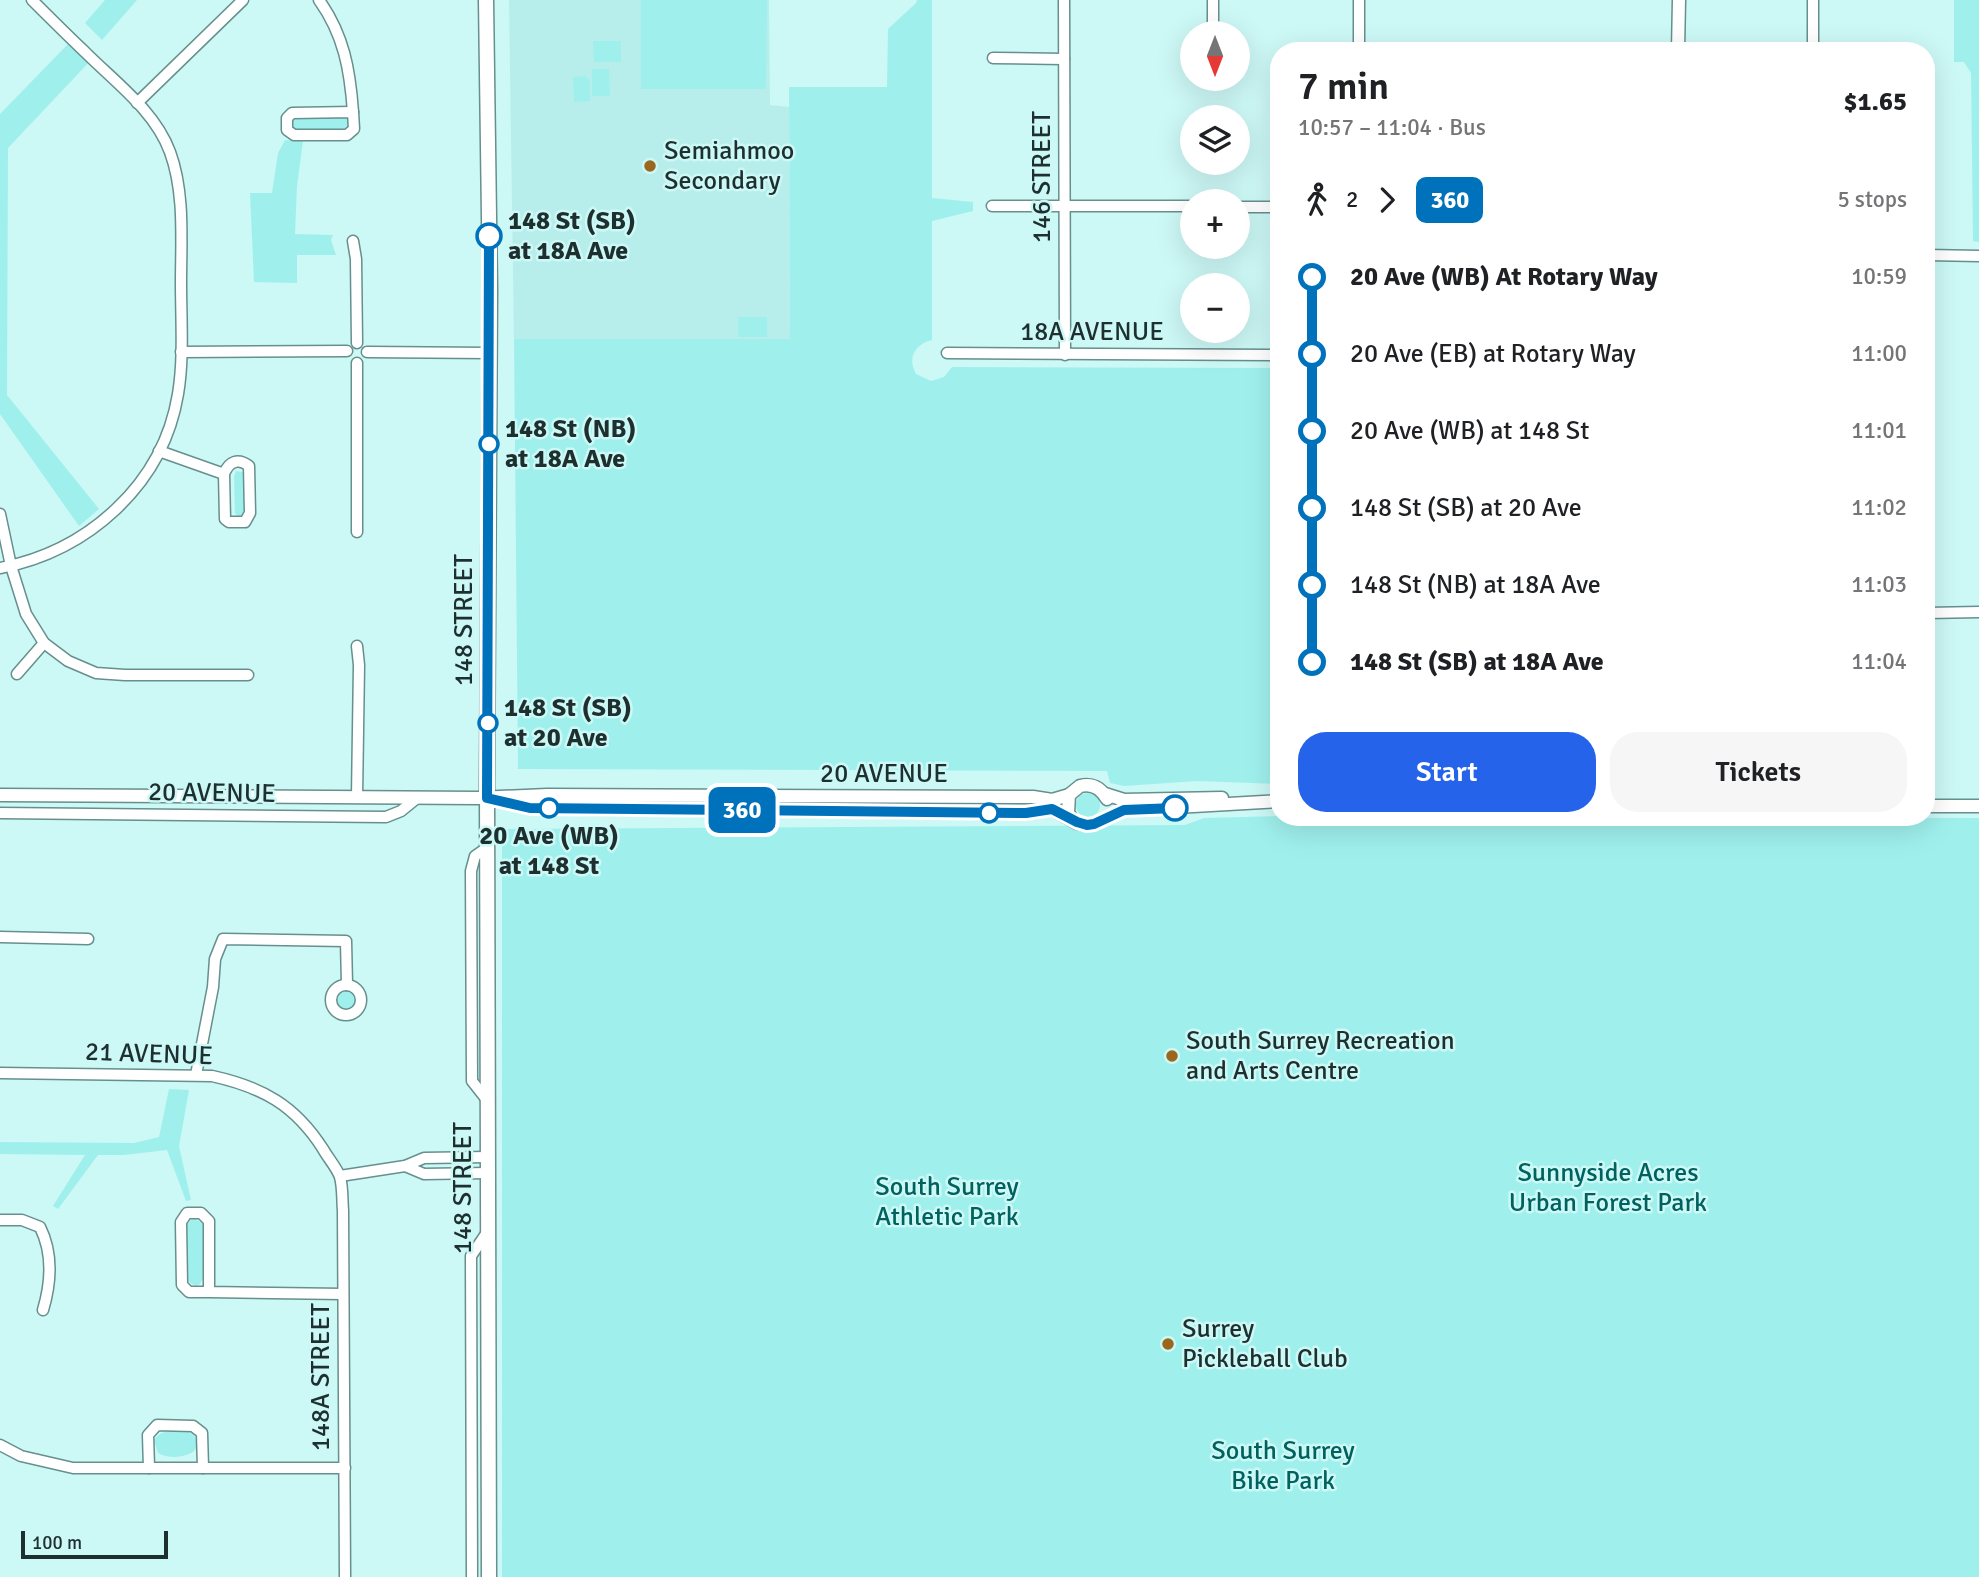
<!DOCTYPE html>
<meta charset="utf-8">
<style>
body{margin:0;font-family:Signika,sans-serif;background:#f6f6f6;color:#202124;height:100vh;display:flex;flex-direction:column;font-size:26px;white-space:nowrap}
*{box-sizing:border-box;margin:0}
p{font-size:23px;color:#757577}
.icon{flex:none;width:38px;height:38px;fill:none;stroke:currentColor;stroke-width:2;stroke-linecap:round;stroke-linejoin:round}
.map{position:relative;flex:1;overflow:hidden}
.details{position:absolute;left:1270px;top:42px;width:665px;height:784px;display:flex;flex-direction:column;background:#fff;border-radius:28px;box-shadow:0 7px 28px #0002}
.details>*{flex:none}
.badge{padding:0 14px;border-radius:10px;font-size:24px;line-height:46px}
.needle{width:46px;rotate:180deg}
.fabs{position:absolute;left:1180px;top:21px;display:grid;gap:14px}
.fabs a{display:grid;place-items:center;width:70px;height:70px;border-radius:50%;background:#fff;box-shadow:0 7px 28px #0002;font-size:35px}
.scale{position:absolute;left:21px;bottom:18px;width:147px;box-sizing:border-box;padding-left:7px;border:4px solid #1e2f2f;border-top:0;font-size:19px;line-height:24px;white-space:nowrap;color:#1e2f2f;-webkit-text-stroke:5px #ccf8f6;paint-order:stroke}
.map>.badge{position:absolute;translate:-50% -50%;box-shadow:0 0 0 4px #fff}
.legs{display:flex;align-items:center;gap:10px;height:77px;padding:0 28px;font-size:23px}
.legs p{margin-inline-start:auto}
.overview{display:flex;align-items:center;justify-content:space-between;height:119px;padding:0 28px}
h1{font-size:38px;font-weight:600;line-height:52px}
.cta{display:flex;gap:14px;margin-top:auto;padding:14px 28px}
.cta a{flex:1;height:80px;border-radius:28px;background:#2563eb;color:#fff;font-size:28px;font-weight:600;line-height:80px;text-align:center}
.cta a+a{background:#f6f6f6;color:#202124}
ul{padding:0 28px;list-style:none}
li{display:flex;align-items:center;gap:24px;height:77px;font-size:26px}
li i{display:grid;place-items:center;width:10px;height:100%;margin:0 9px;background:currentColor}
li i::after{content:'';width:18px;height:18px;margin:-9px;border:5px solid;border-radius:50%;background:#fff}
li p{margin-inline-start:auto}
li:first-child i{background:linear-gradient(#0000 50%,currentColor 0)}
li:last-child i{background:linear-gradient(currentColor 50%,#0000 0)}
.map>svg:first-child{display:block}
</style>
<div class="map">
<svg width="1979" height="1577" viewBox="0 0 1979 1577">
<rect width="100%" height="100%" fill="#ccf8f6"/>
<path fill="#b7eeeb" d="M509 0H769L770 105 789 107 790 339H514Z"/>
<g fill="#9ff0ed">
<path d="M105 0H137L102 40 85 23Z"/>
<path d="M641 0H767L766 89H641Z"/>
<path d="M917 0H932V198L973 202V211L932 221V340C915 344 907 358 916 374L931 381 944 377 952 367 1279 368V784L1197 781 1124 786 1110 783 1107 771 518 769 514 339H790L789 87H887L888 29 916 3Z"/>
<path d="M1954 0H1979V242L1973 241 1971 73 1964 62H1954Z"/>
<path d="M72 40 92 59 8 148 7 395 99 509 79 526 0 414V114Z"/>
<path d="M593 41H621V62H594Z"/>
<path d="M592 69H609L610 96H592Z"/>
<path d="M585 76 590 81V101L574 102 573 77Z"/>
<path d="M345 116 349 123 343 130 291 129V117Z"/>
<path d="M285 140 303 141 297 186 295 234 333 235 331 240 336 255H297V283L254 282 250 193H272L278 153Z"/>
<rect x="738" y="317" width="29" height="20"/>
<path d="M236 471 243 472 246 476 245 517H238L235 513 234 477Z"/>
<circle cx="1088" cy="805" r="12"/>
<path d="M1279 816 1979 818V1577H502V842L506 829 1185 825 1204 818Z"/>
<circle cx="346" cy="1001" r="11"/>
<path d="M169 1089 189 1090 179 1146 191 1200 186 1201 167 1150 124 1155H98L58 1209 53 1206 85 1155 0 1154V1142L134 1143 159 1137Z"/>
<path d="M195 1219 202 1223 204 1227 203 1278 200 1284 195 1286 188 1281 187 1278 186 1226 191 1220Z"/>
<path d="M188 1431C216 1450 177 1464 158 1453L154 1440C162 1428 175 1431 188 1431Z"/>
</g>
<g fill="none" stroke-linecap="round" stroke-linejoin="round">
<g stroke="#668f8d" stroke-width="13">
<g id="minor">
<path d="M319 0C344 35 350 70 353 112"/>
<path d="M1064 0 1065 355"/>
<path d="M1213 0V33"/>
<path d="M1359 0V51"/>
<path d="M1813 51V0"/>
<path d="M993 58 1064 59"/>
<path d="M137 103 243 0"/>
<path d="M353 112 354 129 347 135H294L287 130V118L292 113Z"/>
<path d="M992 206H1192"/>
<path d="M1237 207H1279"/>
<path d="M353 241 356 259 357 343"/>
<path d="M1927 255 1979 256"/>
<path d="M181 352 347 351"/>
<path d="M367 352 490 353"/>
<path d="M947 353 1279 355"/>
<path d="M159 451 224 474 225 519 229 522H245L250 513 249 466C238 458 229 461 224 474"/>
<path d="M0 514 11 566 26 614 44 643 68 661 96 673 125 675H248"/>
<path d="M357 532V363"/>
<path d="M0 568C88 551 163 485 178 394 184 358 181 320 181 283 181 240 185 193 170 152 155 111 115 82 85 52 67 35 49 17 32 0"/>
<path d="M1927 613 1979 612"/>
<path d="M357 646 359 665 357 797"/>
<path d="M17 674 44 643"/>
<path d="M0 813 386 817 401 811 417 798"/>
<path d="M0 937 88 939"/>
<circle cx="346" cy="1000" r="15"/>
<path d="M0 1073 212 1076C262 1087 295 1105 323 1149 328 1158 337 1168 340 1177 343 1188 342 1200 343 1210L345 1577"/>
<path d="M196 1075 213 987 215 959 223 939 346 941 347 985"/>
<path d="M487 1100 472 1081 471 871 475 856 488 847"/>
<path d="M405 1166 424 1174 487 1173"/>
<path d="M340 1176 405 1166 424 1158 487 1157"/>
<path d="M0 1220H22L40 1227C53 1253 51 1283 43 1310"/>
<path d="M209 1292H189L182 1285 181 1222 187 1213H201L209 1221V1292L343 1294"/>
<path d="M0 1445 21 1456 73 1468H345"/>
<path d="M149 1468 148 1435 157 1425 193 1426 202 1433 203 1468"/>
<path d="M472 1577 471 1256 488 1231"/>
</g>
</g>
<g stroke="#668f8d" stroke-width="15">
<g id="tertiary">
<path d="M1678 51 1679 0"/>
<path d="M1105 794 1124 800 1222 798"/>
<path d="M0 795 478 798 547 795 1033 797 1052 800 1069 795"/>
<path d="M505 801 530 808 1026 813 1052 809 1077 823 1087 825 1094 824 1124 810 1279 801"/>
<path d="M1927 806H1979"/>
<path d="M1072 819 1068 813 1069 795 1080 786C1092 783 1101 788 1107 799"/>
</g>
</g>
<g stroke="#668f8d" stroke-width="17">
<path id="secondary" d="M486 0 490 290 487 786 489 1577"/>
</g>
<use href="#minor" stroke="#fff" stroke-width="10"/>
<use href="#tertiary" stroke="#fff" stroke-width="12"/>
<use href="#secondary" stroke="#fff" stroke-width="14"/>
</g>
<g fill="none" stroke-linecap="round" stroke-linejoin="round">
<g stroke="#fff" stroke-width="16">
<path id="line-1" d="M489 236 487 798 530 808 1026 813 1052 809 1077 822 1087 825 1094 824 1124 810 1175 808"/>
</g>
<use href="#line-1" stroke="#0072bc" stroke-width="10"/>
</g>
<g fill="#9b661d" stroke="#ccf8f6" stroke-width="2.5">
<circle cx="650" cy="166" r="7"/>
<circle cx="1172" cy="1056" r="7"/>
<circle cx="1168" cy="1344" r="7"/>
</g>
<g fill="#fff" stroke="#0072bc" stroke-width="3.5">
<circle cx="489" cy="236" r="12"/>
<circle cx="489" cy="444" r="9"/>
<circle cx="488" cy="723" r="9"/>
<circle cx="549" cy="808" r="9"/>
<circle cx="1175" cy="808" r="12"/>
<circle cx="989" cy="813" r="9"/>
</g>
<g text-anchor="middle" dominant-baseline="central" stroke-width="5" stroke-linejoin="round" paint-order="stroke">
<g font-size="26" fill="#1e2f2f" stroke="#ccf8f6" text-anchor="start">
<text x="664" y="151">Semiahmoo<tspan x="664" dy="30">Secondary</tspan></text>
<text x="1186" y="1041">South Surrey Recreation<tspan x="1186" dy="30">and Arts Centre</tspan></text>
<text x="1182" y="1329">Surrey<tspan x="1182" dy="30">Pickleball Club</tspan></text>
</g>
<g font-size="26" fill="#1e2f2f" stroke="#ccf8f6">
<text transform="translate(1042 177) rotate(-90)">146 STREET</text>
<text x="1092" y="332">18A AVENUE</text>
<text transform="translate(464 620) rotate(-90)">148 STREET</text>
<text x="884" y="774">20 AVENUE</text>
<text transform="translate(212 793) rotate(1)">20 AVENUE</text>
<text transform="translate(149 1054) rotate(2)">21 AVENUE</text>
<text transform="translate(463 1188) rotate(-90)">148 STREET</text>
<text transform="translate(321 1377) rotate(-90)">148A STREET</text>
</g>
<g font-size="26" font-weight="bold" fill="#1e2f2f" stroke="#ccf8f6" text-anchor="start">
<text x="508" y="221">148 St (SB)<tspan x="508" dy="30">at 18A Ave</tspan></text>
<text x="505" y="429">148 St (NB)<tspan x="505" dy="30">at 18A Ave</tspan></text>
<text x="504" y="708">148 St (SB)<tspan x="504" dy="30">at 20 Ave</tspan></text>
<text x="549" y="836" text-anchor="middle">20 Ave (WB)<tspan x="549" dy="30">at 148 St</tspan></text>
</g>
<g font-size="26" fill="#00615f" stroke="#ccf8f6">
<text x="1608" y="1173">Sunnyside Acres<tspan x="1608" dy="30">Urban Forest Park</tspan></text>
<text x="947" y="1187">South Surrey<tspan x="947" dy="30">Athletic Park</tspan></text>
<text x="1283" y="1451">South Surrey<tspan x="1283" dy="30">Bike Park</tspan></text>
</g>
</g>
</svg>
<div class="fabs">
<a><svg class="needle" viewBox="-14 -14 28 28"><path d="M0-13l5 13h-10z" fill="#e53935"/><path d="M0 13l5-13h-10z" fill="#757577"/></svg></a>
<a><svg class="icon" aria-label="layers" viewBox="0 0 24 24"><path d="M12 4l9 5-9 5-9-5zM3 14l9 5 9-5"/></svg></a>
<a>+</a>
<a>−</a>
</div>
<div class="scale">100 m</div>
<b class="badge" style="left:742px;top:810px;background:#0072bc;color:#fff">360</b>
<section class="details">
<div class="overview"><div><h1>7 min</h1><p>10:57 – 11:04 · Bus</p></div><b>$1.65</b></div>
<div class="legs"><svg class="icon" aria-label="walk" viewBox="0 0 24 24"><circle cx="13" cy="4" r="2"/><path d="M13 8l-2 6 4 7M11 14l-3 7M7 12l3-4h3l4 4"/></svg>2<svg class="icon" aria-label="forward" viewBox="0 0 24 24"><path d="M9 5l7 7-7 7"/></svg><b class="badge" style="background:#0072bc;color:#fff">360</b><p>5 stops</p></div>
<ul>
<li><i style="color:#0072bc"></i><b>20 Ave (WB) At Rotary Way</b><p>10:59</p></li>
<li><i style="color:#0072bc"></i><span>20 Ave (EB) at Rotary Way</span><p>11:00</p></li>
<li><i style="color:#0072bc"></i><span>20 Ave (WB) at 148 St</span><p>11:01</p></li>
<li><i style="color:#0072bc"></i><span>148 St (SB) at 20 Ave</span><p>11:02</p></li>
<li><i style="color:#0072bc"></i><span>148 St (NB) at 18A Ave</span><p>11:03</p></li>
<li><i style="color:#0072bc"></i><b>148 St (SB) at 18A Ave</b><p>11:04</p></li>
</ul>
<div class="cta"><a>Start</a><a>Tickets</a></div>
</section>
</div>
